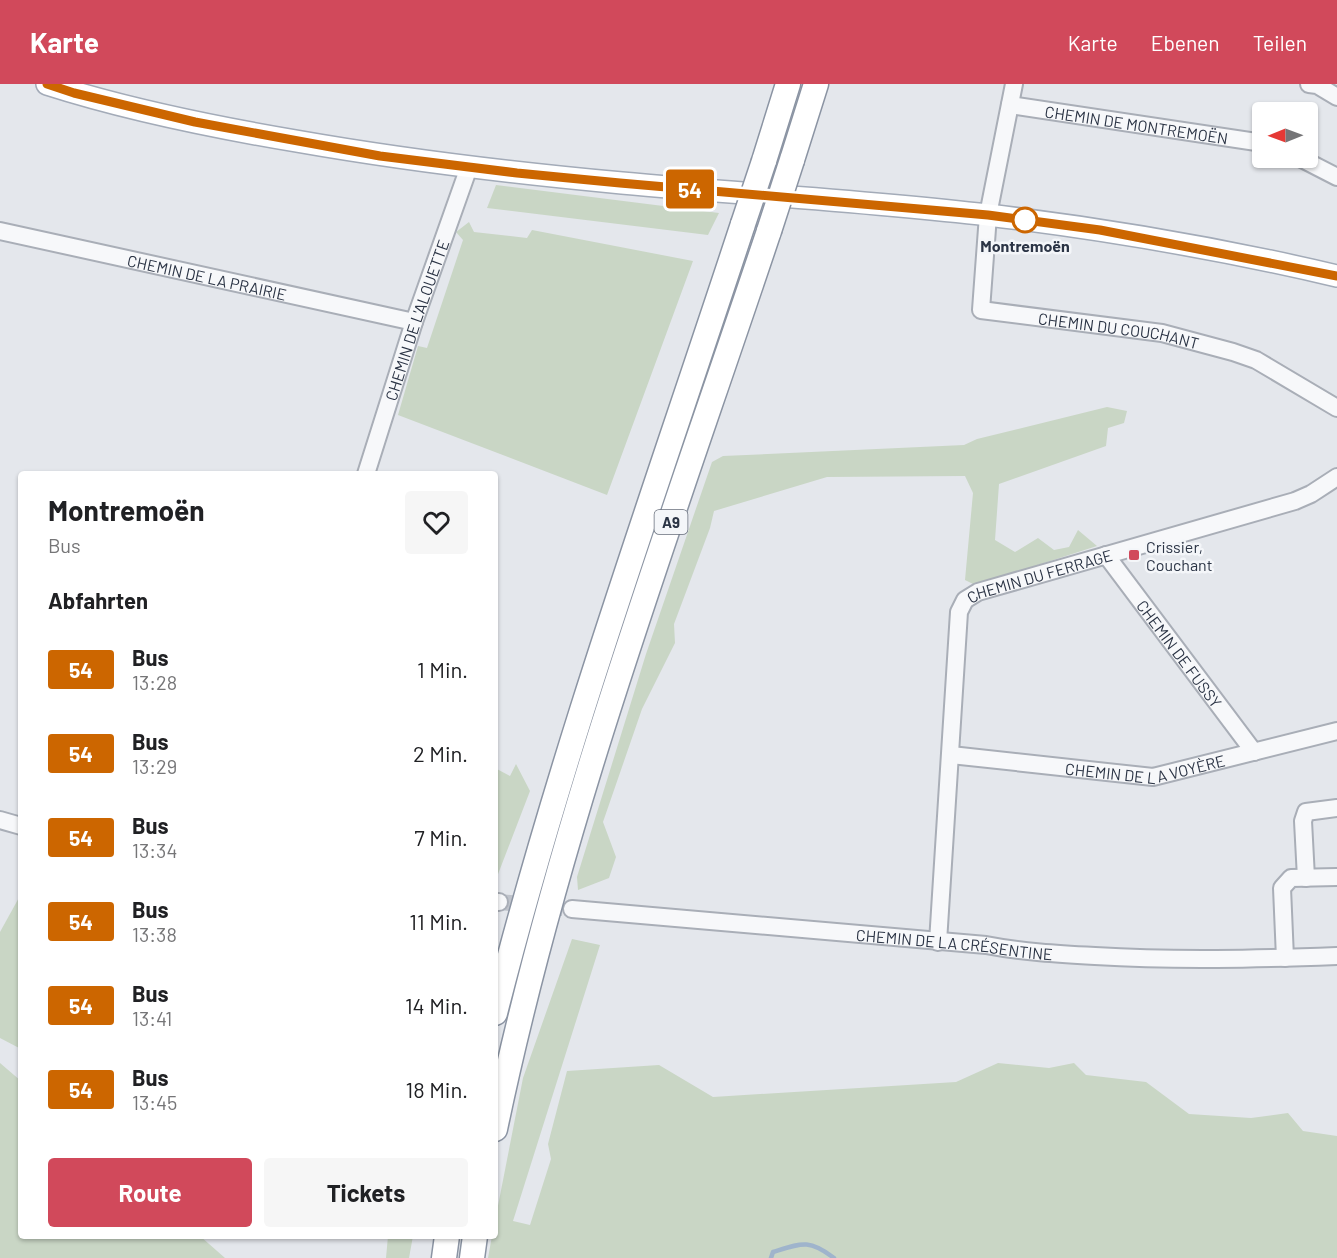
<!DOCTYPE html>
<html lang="de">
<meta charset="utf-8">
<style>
body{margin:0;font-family:Barlow,sans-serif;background:#f6f6f6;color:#202124;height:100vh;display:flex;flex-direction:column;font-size:22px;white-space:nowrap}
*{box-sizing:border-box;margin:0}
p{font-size:20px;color:#757577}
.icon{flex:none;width:33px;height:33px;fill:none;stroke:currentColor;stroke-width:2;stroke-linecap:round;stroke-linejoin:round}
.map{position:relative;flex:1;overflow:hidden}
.side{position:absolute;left:18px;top:387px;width:480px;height:768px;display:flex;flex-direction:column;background:#fff;border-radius:6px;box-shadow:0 2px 4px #0004}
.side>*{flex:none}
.badge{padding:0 12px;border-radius:4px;font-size:21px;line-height:39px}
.needle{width:39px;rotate:269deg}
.buttons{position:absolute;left:1252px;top:18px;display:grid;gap:12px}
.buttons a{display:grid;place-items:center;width:66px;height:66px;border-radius:6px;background:#fff;box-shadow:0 2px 4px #0004;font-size:30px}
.map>.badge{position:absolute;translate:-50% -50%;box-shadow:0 0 0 3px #fff}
h2{padding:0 30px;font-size:22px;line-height:54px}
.round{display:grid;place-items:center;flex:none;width:63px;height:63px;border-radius:6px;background:#f6f6f6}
.summary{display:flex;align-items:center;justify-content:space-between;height:102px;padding:0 30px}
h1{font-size:28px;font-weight:700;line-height:45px}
.primary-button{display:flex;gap:12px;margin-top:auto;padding:12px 30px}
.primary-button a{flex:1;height:69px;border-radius:6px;background:#d1495b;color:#fff;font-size:24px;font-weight:700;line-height:69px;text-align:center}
.primary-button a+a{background:#f6f6f6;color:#202124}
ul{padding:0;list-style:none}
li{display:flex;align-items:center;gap:18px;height:84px;padding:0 30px}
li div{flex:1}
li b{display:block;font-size:22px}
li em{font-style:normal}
li .badge{min-width:66px;font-weight:700;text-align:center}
header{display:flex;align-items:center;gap:36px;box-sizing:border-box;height:84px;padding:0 30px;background:#d1495b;color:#fff}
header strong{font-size:28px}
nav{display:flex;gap:33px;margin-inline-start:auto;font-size:21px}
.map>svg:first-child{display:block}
</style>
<header>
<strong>Karte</strong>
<nav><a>Karte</a><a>Ebenen</a><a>Teilen</a></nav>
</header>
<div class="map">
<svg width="1337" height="1174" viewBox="0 0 1337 1174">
<rect width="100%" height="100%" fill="#e4e7ec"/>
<g fill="#c9d6c5">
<path d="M496 101 719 129 708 151 487 124Z"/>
<path d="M469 138 474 148 527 154 532 146 693 177 607 411 398 331 418 262 427 264 463 156 456 148Z"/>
<path d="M1107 323 1127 327 1124 339 1108 344 1106 362 999 400 995 456 1015 468 1038 454 1054 466 1069 463 1078 446 1097 462 975 501 965 496 973 409 965 392 827 393 714 427 710 444 674 540 675 559 642 625 603 738 616 773 609 794 578 806 577 793 646 570 712 378 723 372 964 361 977 355Z"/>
<path d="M516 680 530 707 495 798V684L510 692Z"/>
<path d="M21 810V965L0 954V848Z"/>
<path d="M572 855 600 861 513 1137 530 1141 551 1075 548 1060 567 987 659 981 713 1013 956 998 998 979 1049 984 1074 979 1086 991 1146 998 1189 1030 1251 1034 1288 1029 1303 1047 1337 1052V1174H488L492 1152H495V1137L523 994Z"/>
<path d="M0 979 21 997V1152H200L225 1174H0Z"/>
<path d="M388 1152H413L409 1174H386Z"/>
</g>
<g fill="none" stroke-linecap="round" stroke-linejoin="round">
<path stroke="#9fb4cc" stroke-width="4.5" d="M771 1174 773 1168C802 1159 809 1155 834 1174"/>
<path stroke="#bfc3cb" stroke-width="16" stroke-dasharray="16 8" stroke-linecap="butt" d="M499 818 572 825"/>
<g stroke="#a9aeb7" stroke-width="20">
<g id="minor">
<path id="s1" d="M1014 0 988 131 981 226 1162 249 1233 268 1256 276 1337 324"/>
<path d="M1309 0 1317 1 1337 13"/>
<path id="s2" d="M1010 21 1263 59"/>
<path d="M1300 74 1337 93"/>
<path id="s3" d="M0 147 414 238"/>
<path id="s4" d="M366 390 414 238 469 83"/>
<path id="s5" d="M1106 471 1254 668"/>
<path id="s6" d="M951 671 1153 693 1337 647"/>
<path d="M0 736 21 742"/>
<path d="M1306 794 1303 737 1306 728 1337 724"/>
<path d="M495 818H499"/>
<path id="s7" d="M572 825 986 861C1022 868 1058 870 1095 872 1176 877 1256 875 1337 872"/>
<path id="s8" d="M938 858 959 528 965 516 978 508 1295 417 1311 410 1337 393"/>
<path d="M1285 874 1282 804 1291 794 1337 793"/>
</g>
</g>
<g stroke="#a3abb8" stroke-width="24">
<path id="major" d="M47 0C128 26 213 43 296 57 404 76 513 89 622 99 744 110 866 117 988 131 1105 145 1222 165 1337 192"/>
</g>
<g stroke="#8b94a3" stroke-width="27">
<g id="highway">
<path d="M792 76 816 0"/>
<path d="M764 77 788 0"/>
<path d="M495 929C563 661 657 402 743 140"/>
<path d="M495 1045C559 738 670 443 769 147"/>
<path d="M444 1174 447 1152"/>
<path d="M472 1174 475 1152"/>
</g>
</g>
<use href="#minor" stroke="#f7f8fa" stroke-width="16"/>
<use href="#major" stroke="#fff" stroke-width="21"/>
<use href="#highway" stroke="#fff" stroke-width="24"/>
<g stroke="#8b94a3" stroke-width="27" stroke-linecap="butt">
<g id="highway-bridge">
<path d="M743 140 764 77"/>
<path d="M769 147 792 76"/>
</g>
</g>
<use href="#highway-bridge" stroke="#fff" stroke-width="24"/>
</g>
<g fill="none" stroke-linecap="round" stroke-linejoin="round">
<g stroke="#fff" stroke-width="14">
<path id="line" d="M47 0 74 9 195 38 380 72 517 89 620 99 988 131 1100 146 1337 192"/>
</g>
<use href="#line" stroke="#c60" stroke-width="9"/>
</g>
<circle fill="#fff" stroke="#c60" stroke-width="3" cx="1025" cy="136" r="12"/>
<rect fill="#d1495b" stroke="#f4f6f9" stroke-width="2" x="1128" y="465" width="12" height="12" rx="3"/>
<g text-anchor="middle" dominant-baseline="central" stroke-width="5" stroke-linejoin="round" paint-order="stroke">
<rect fill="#f4f6f9" stroke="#676e7b" stroke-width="1.5" x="654.5" y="426" width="33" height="24" rx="4.5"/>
<g font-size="15" font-weight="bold" fill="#2b3445">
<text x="671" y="438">A9</text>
</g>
<g font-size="16" fill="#2b3445" stroke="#f4f6f9">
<text stroke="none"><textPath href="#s2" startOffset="128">CHEMIN DE MONTREMOËN</textPath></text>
<text stroke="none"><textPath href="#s3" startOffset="212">CHEMIN DE LA PRAIRIE</textPath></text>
<text stroke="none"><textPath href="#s4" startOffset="162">CHEMIN DE L'ALOUETTE</textPath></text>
<text stroke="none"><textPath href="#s1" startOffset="368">CHEMIN DU COUCHANT</textPath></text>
<text stroke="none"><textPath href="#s8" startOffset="423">CHEMIN DU FERRAGE</textPath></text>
<text stroke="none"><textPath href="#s5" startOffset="123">CHEMIN DE FUSSY</textPath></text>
<text stroke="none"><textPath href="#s6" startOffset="196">CHEMIN DE LA VOYÈRE</textPath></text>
<text stroke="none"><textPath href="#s7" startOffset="384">CHEMIN DE LA CRÉSENTINE</textPath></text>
</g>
<g font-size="16" font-weight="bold" fill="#2b3445" stroke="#f4f6f9">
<text x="1025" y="161">Montremoën</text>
</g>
<g font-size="16" fill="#2b3445" stroke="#f4f6f9" text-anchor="start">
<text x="1146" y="462">Crissier,<tspan x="1146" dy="18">Couchant</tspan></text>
</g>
</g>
</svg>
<div class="buttons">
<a><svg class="needle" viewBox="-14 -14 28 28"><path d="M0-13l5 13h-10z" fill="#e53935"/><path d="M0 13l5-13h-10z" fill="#757577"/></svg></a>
</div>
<b class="badge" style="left:690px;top:105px;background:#c60;color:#fff">54</b>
<section class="side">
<div class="summary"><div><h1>Montremoën</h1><p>Bus</p></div><a class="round"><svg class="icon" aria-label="heart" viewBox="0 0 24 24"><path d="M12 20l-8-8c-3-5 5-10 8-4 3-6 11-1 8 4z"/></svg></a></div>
<h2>Abfahrten</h2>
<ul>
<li><span class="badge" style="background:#c60;color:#fff">54</span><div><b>Bus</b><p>13:28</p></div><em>1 Min.</em></li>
<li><span class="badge" style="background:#c60;color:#fff">54</span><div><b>Bus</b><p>13:29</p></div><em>2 Min.</em></li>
<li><span class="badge" style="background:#c60;color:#fff">54</span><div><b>Bus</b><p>13:34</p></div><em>7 Min.</em></li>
<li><span class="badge" style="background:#c60;color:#fff">54</span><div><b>Bus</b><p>13:38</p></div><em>11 Min.</em></li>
<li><span class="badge" style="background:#c60;color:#fff">54</span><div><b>Bus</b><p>13:41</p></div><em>14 Min.</em></li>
<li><span class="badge" style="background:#c60;color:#fff">54</span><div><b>Bus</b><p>13:45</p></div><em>18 Min.</em></li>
</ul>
<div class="primary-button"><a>Route</a><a>Tickets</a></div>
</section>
</div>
